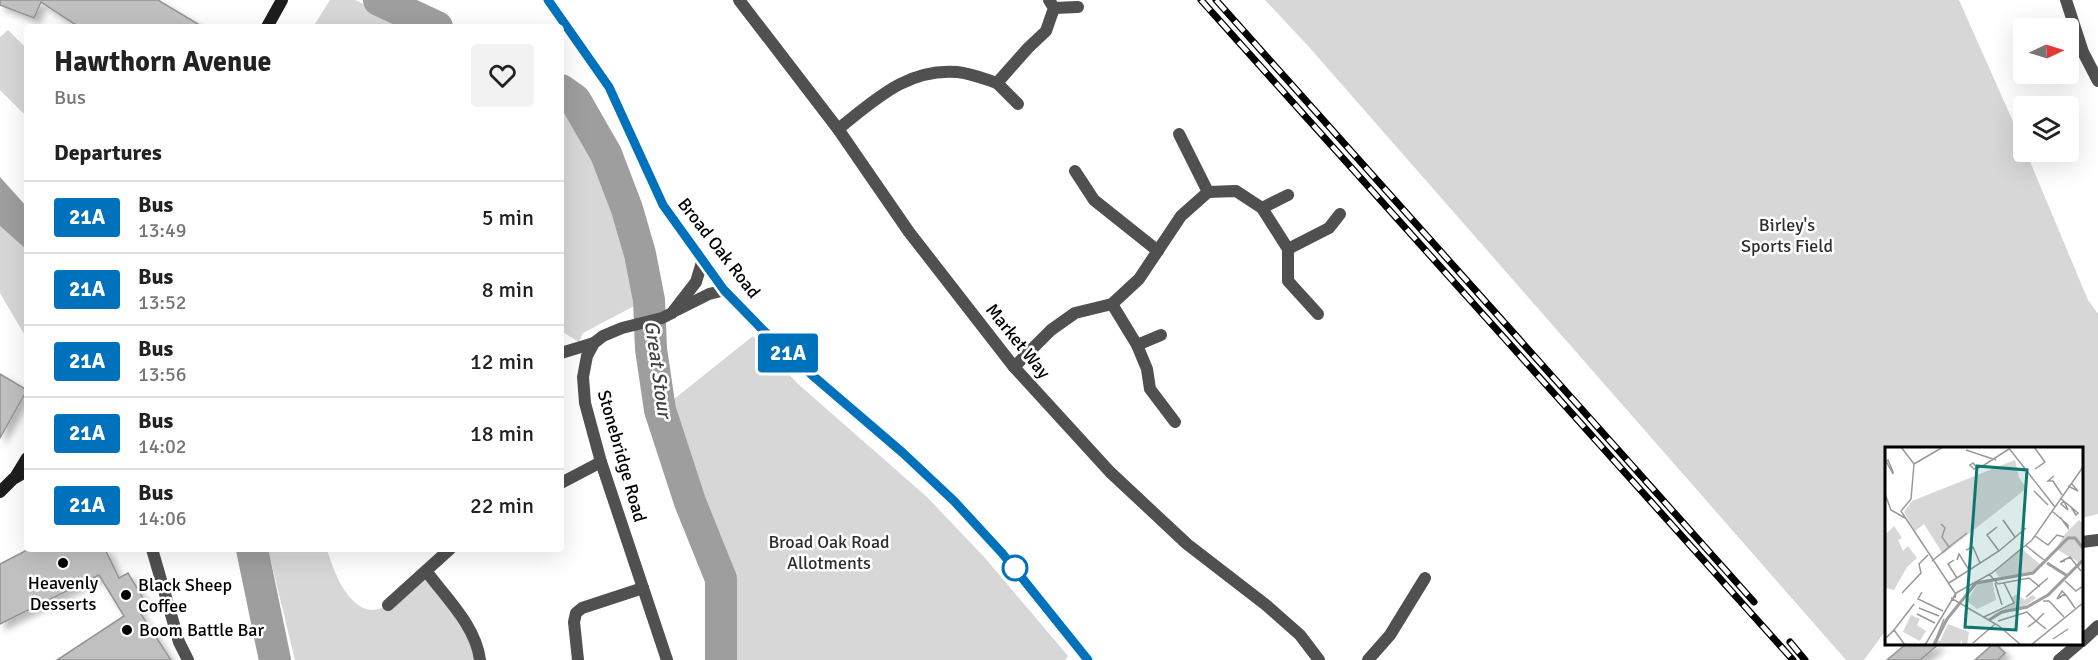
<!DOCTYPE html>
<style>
body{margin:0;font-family:Signika,sans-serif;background:#f2f2f2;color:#222;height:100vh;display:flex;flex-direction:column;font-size:22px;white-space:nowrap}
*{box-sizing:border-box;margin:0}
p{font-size:20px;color:#767676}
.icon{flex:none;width:33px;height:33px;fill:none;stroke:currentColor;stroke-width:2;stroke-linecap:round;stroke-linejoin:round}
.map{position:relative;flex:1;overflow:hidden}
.drawer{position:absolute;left:24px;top:24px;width:540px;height:528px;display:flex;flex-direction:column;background:#fff;border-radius:6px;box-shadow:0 6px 24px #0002}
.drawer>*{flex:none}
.badge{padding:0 12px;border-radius:4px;font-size:21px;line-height:39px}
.needle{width:39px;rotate:86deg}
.tools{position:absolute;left:2013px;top:18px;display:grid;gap:12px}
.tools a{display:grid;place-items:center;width:66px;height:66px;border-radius:6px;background:#fff;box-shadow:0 6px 24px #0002;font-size:30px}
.map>.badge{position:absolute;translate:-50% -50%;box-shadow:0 0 0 3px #fff}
h2{padding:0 30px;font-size:22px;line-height:54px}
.round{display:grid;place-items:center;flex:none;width:63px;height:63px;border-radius:6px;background:#f2f2f2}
.overview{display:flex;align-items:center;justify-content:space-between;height:102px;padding:0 30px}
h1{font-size:28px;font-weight:700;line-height:45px}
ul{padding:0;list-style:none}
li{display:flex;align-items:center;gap:18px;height:72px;padding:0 30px;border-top:2px solid #e0e0e0}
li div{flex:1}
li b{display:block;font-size:22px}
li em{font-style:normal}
li .badge{min-width:66px;font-weight:700;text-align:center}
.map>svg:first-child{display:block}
</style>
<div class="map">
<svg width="2098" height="660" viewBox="0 0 2098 660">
<defs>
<filter id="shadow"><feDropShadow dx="5.5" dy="5.5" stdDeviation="3" flood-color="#0004"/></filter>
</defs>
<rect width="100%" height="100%" fill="#fff"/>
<g fill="#d7d7d7">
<path d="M330 0H355L412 27H313Z"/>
<path d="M1265 0H1959L2023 144 2024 152H2026L2088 300 2098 314V514L2082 518V448H1886V630L1864 660H1846L1309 47Z"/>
<path d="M8 30 27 49V117L0 90V37Z"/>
<path d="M561 107 581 125 609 183 640 303 583 333 579 342 561 331Z"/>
<path d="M0 226 27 250V335L24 334 0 293Z"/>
<path d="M753 336 798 384 927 497 985 558 1068 656 1065 660H725L724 578 715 549 695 500 664 407Z"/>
<path d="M268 549H327C334 574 354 626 388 605L427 572 445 597 480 660H295Z"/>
</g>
<path fill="#9e9e9e" d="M0 177 27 207V250L0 226Z"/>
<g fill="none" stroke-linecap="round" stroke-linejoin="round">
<g stroke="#9e9e9e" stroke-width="32">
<path d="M379 0 437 27"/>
<path d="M561 90 575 100 606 154 627 209 640 254 649 300 651 349 660 410 690 502 721 579V660"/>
<path d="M252 549 275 660"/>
</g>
</g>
<g fill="#c0c0c0" stroke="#949494" stroke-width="1.5" filter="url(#shadow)">
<path d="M0 0H158L203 27H79L41 2 34 18 0 5Z"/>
<path d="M0 374 27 390 0 438Z"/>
<path d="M29 549H105L119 578 128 573 146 603 137 608 171 660H57L124 616 99 575 0 624V564Z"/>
<path d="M1906 644H1939L1920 660H1887Z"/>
<path d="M1993 644H1996L2005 653 1998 660H1975Z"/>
</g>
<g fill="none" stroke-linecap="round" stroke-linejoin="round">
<g stroke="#505050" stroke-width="12">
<path d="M739 0 838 129 909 232 1014 367 1110 472 1187 544 1266 605 1300 635 1319 660"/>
<path d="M2066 0 2083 52 2098 81"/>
<path d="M1054 8 1078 7"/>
<path d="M997 83 1018 104"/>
<path d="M838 129C875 100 907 68 957 72 970 73 985 79 997 83L1028 48 1046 31 1054 8 1049 0"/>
<path d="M1179 134 1208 192"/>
<path d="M1075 171 1094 200 1158 251"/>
<path d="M1262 208 1288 195"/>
<path d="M1288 249 1329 228 1340 214"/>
<path d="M1112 304 1137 345 1147 369 1150 389 1175 422"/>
<path d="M677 310 709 294 725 290"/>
<path d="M1137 345 1161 335"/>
<path d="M561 353 594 343"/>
<path d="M1014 367 1051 330 1075 313 1112 304 1139 279 1181 216 1208 192 1236 191 1262 208 1288 249V281L1318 314"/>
<path d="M561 483 601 462"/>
<path d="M2082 542 2098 540"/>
<path d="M152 549 179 642 188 660"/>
<path d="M427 572C446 598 476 626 480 660"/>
<path d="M388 605 450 549"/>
<path d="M2082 641 2098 626"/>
<path d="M578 660 574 622 576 613 582 608 643 588"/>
<path d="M667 660 601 462 585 403 583 377 587 356 594 343 603 336 622 328 662 318 672 313 696 282 702 262"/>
<path d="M1368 660 1390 635 1425 578"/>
<path d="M2059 660 2078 644"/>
</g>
<g stroke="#1d1d1d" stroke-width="12">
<path d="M548 0 609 87 663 205 725 290 762 329 812 375 903 453 954 501 1002 553 1088 660"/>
<path d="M267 27 282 0"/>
<path d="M16 476 27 458"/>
<path d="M0 492 13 479 27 471"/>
</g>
<g stroke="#000" stroke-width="7">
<g id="rail">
<path d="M1201 0 1793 660"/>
<path d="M1216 0 1754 602"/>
<path d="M1790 642 1805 660"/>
</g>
</g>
<use href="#rail" stroke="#fff" stroke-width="4.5" stroke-dasharray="14" stroke-linecap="butt"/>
</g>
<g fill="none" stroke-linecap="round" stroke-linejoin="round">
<g stroke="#fff" stroke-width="14">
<path id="line" d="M548 0 609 87 663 205 724 290 762 329 812 375 903 453 954 501 1002 553 1088 660"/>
</g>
<use href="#line" stroke="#0072bc" stroke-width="9"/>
</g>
<g fill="#000" stroke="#fff" stroke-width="2">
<circle cx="63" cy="563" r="6"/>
<circle cx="126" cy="595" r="6"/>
<circle cx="127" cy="630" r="6"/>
</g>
<circle fill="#fff" stroke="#0072bc" stroke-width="3" cx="1015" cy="568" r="12"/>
<g text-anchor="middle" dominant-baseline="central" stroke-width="5" stroke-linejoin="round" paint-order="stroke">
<g font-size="18" fill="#2e2e2e" stroke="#fff">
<text x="1787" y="225">Birley's<tspan x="1787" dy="21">Sports Field</tspan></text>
<text x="829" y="542">Broad Oak Road<tspan x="829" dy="21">Allotments</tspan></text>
</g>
<g font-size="18" fill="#000" stroke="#fff">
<text transform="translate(719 248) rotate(52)">Broad Oak Road</text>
<text transform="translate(1018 341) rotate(51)">Market Way</text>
<text transform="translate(622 456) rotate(74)">Stonebridge Road</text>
</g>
<g font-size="18" fill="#000" stroke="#fff" text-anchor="start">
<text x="63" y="583" text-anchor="middle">Heavenly<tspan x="63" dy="21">Desserts</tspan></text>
<text x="138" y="585">Black Sheep<tspan x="138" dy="21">Coffee</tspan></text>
<text x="139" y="630">Boom Battle Bar</text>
</g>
<g font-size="20" font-style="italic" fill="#3f3f3f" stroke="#fff">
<text transform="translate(658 369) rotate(82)">Great Stour</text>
</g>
</g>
<g transform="translate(1885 447)">
<rect width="198" height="198" fill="#fff"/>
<path d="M130 13 134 31 142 41 58 107 39 77 30 84 19 65 27 54ZM194 73 198 77 195 121 192 114 171 102 179 88ZM9 79 17 91 13 93 18 104 23 99 32 111 22 120 9 143 0 141V88ZM136 101 157 119 143 128 115 131 110 124ZM107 132 111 153 92 162 82 154 93 136ZM132 147 140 153 148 148 151 151 140 159 106 169 128 157 127 150ZM26 168 35 172 32 178 41 184 35 194 18 185ZM63 177 84 185 82 198H77V192L74 198H47L49 192 55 194Z" fill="#d7d7d7"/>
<path fill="none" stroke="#9e9e9e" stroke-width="3" d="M162 116 181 128M104 173 117 165 142 160 163 148 198 113M49 198 62 172 91 136 148 126 183 91H190L198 101"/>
<path fill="none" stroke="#999" stroke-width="1.5" d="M16 0 29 17M123 0 170 60M149 0 160 15 150 22M81 3 111 13M3 13 8 25V27L1 14ZM29 17 26 52 16 64 70 146M29 17 58 0M92 21 88 16 85 18 89 22 96 20 124 2M169 29 163 34H168L177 48M183 39 193 44 186 36M149 44 163 58M0 47 6 63 20 71M175 51 186 60 193 66 191 68 186 60M179 54 176 57 183 63 179 54M167 64 183 78V81L175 70M118 73 130 90M112 80 102 88 114 104M150 89 163 98 172 88 179 90M140 98 159 113M64 100 82 86M81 103 88 100 95 116M69 113 63 117 72 131M72 113 74 107 84 123M47 114 64 100 57 90 60 81 56 77M180 114 175 115 185 110 196 124M104 127 113 137 144 131 155 140M180 134 191 144 198 139M64 136 114 104 141 81M110 136 117 158M37 145 33 152 58 164M17 146 36 126 34 117 43 108M71 146 107 126 147 93 198 20M180 147 172 152 177 144 180 147 183 151 190 161M141 150 163 131M66 151 114 179 136 198M158 154H164L179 170M34 161 54 169M32 167 50 176M99 170 129 156 119 136M113 174 142 165 151 174 159 166M143 180 151 174 161 182M9 183 29 157M0 192 9 183 20 198M51 192 59 172M168 192 183 182M88 196 110 177M40 198 71 146 70 151M146 198 198 156"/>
<path fill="#0f766e" fill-opacity="0.15" stroke="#0f766e" stroke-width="3" d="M92 19 142 23 131 183 80 180Z"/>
<rect width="198" height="198" fill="none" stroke="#000" stroke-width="3"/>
</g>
</svg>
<div class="tools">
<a><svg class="needle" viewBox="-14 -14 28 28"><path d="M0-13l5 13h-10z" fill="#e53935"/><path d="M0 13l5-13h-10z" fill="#767676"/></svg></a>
<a><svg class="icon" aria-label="layers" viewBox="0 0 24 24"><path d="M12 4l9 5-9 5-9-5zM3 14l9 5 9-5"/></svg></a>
</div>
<b class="badge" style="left:788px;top:353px;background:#0072bc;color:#fff">21A</b>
<section class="drawer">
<div class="overview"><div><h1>Hawthorn Avenue</h1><p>Bus</p></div><a class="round"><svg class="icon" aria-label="heart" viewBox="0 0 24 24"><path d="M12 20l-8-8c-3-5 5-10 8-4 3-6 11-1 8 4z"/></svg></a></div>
<h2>Departures</h2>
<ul>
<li><span class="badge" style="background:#0072bc;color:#fff">21A</span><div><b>Bus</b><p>13:49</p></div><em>5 min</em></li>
<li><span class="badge" style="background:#0072bc;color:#fff">21A</span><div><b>Bus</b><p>13:52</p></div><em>8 min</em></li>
<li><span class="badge" style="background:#0072bc;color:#fff">21A</span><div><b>Bus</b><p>13:56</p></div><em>12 min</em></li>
<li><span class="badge" style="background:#0072bc;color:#fff">21A</span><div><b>Bus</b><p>14:02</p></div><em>18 min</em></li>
<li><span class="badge" style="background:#0072bc;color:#fff">21A</span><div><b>Bus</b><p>14:06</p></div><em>22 min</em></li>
</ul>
</section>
</div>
